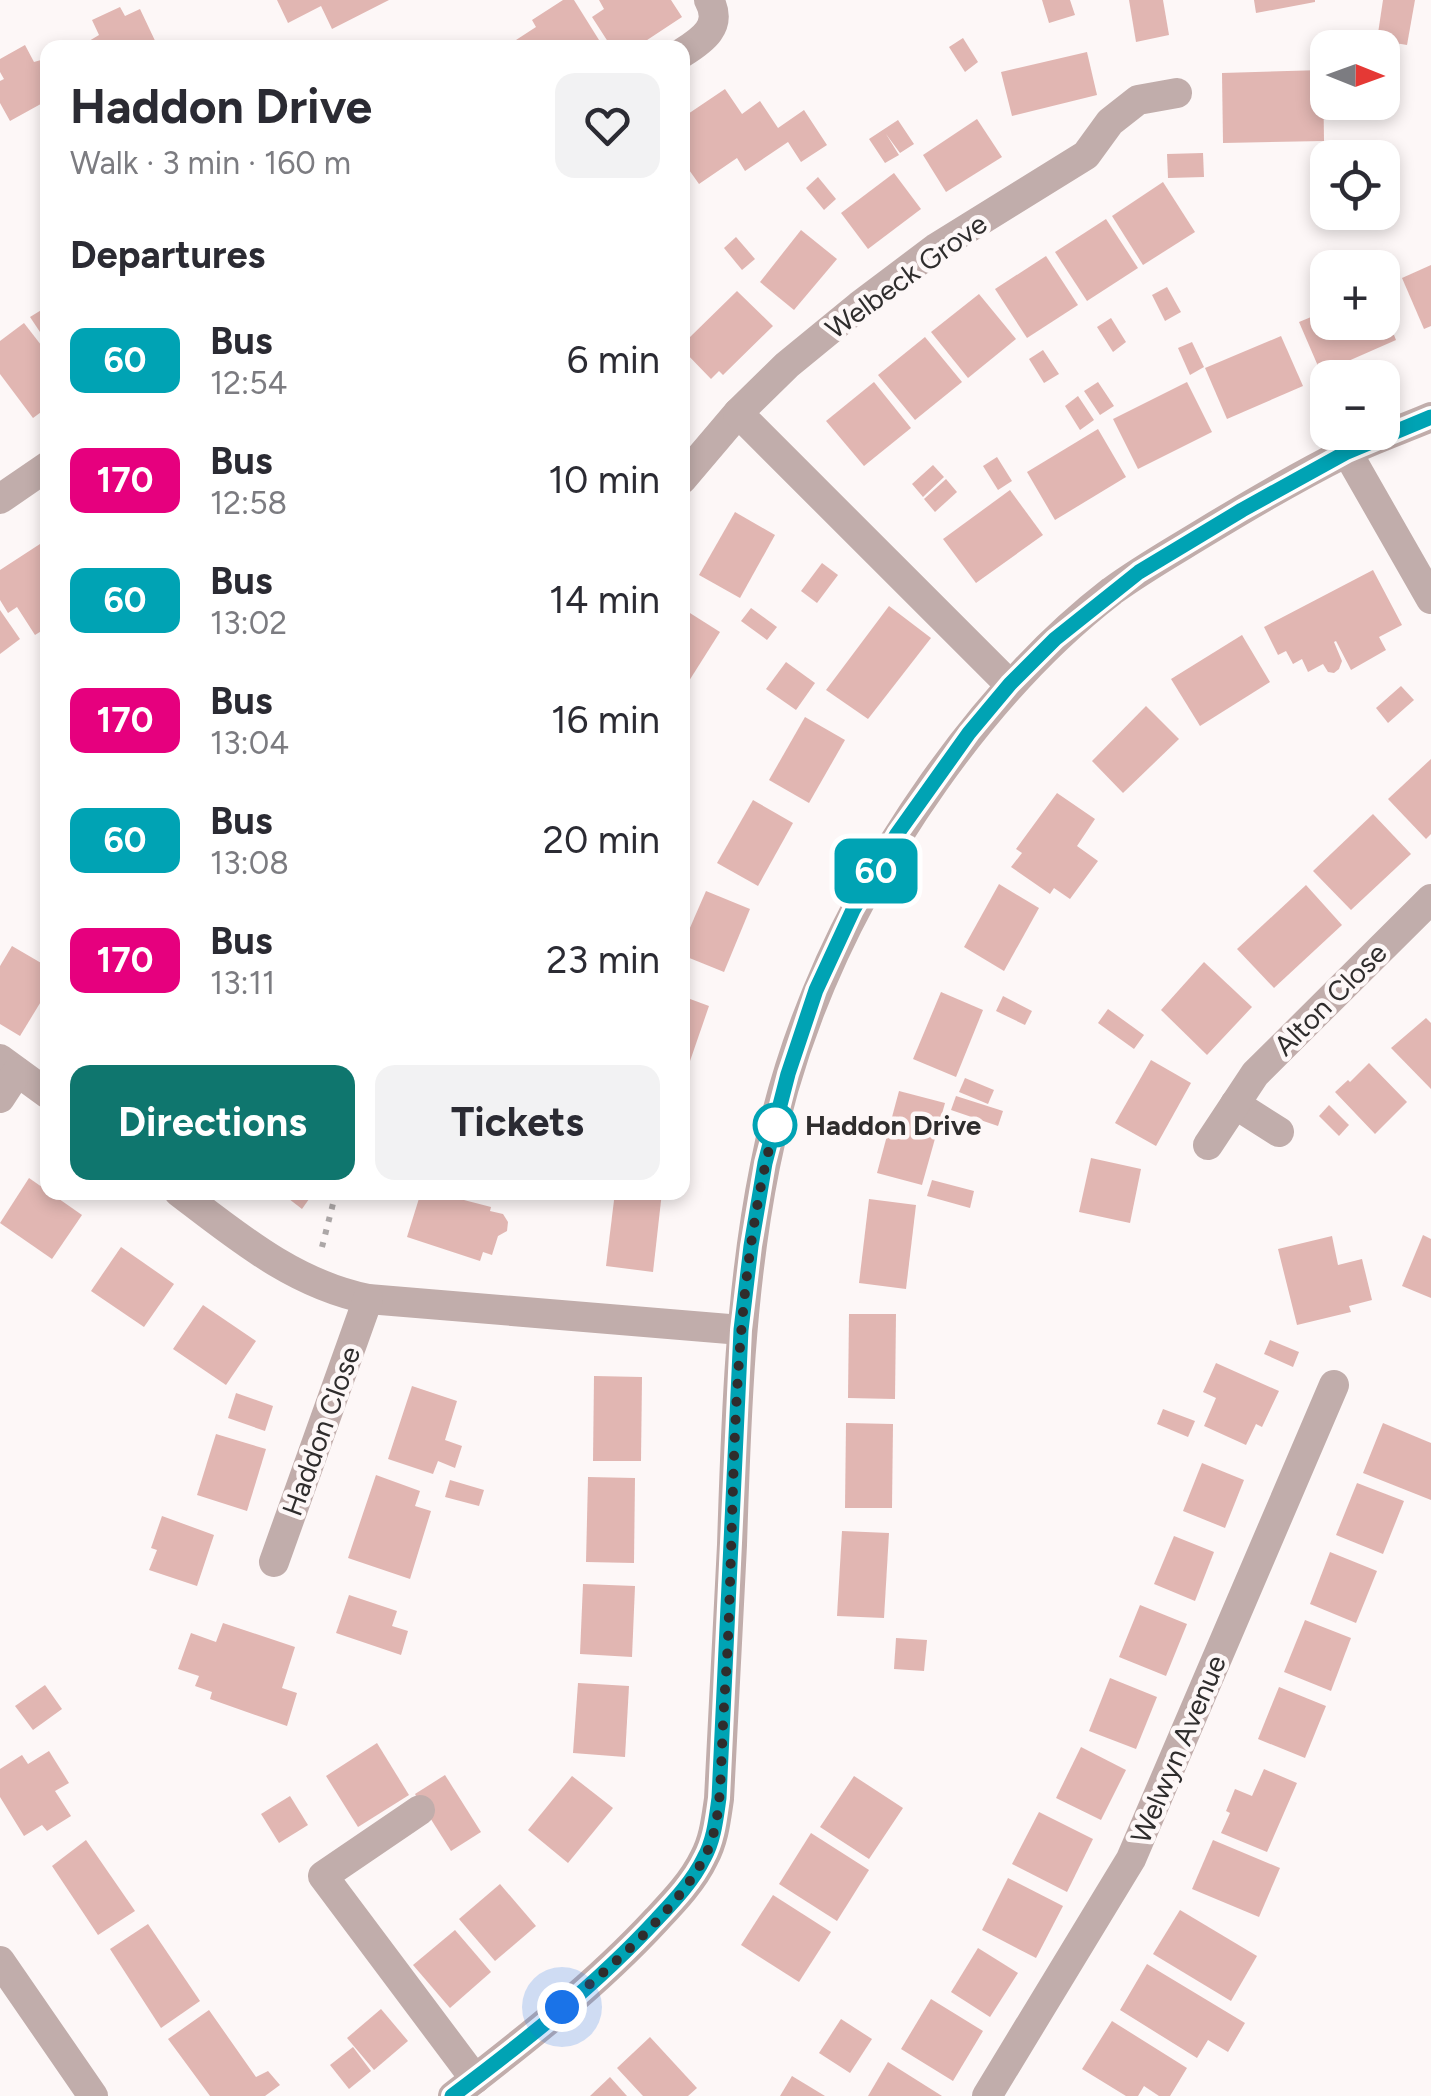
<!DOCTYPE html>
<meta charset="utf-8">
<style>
body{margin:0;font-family:Figtree,sans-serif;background:#f2f2f3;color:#2b2b33;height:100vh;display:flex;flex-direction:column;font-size:38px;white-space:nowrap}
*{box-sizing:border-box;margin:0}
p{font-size:32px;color:#7c7c81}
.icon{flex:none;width:55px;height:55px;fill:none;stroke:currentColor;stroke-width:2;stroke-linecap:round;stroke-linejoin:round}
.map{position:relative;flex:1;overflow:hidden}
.details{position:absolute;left:40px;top:40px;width:650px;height:1160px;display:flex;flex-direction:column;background:#fff;border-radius:20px;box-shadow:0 5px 15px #0003}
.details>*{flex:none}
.badge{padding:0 20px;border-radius:15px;font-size:35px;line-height:65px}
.needle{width:65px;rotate:91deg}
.fabs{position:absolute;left:1310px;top:30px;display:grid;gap:20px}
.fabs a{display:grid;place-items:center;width:90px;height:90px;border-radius:20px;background:#fff;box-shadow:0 5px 15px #0003;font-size:50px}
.you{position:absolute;width:50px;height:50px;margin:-25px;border:8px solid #fff;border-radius:50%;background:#1a73e8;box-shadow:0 0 0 15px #1a73e833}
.map>.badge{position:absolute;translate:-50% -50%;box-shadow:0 0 0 5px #fff}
h2{padding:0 30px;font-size:38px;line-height:90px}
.round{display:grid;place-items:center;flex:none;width:105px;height:105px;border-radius:20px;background:#f2f2f3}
.head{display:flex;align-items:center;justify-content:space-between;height:170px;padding:0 30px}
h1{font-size:48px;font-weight:700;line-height:75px}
.button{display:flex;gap:20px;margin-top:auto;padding:20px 30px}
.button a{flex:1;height:115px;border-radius:20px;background:#0f766e;color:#fff;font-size:40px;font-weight:700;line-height:115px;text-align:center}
.button a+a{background:#f2f2f3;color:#2b2b33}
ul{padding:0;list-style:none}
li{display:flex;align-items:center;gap:30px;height:120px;padding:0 30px}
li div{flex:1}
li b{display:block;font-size:38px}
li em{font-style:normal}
li .badge{min-width:110px;font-weight:700;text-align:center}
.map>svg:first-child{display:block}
</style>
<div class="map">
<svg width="1431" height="2096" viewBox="0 0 1431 2096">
<rect width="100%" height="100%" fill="#fdf7f7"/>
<g fill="#e1b6b2">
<path d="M277 0H389L332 29 321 6 288 23Z"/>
<path d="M563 0H574L604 48H521L516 40 536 27 532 20Z"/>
<path d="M599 0H671L682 17 635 48H612L592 17 604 9Z"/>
<path d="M1042 0H1070L1075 15 1049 23Z"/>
<path d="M1129 0H1163L1169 35 1136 42Z"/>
<path d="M1254 0H1315V2L1256 13Z"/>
<path d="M1383 0H1415L1407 45 1377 40Z"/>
<path d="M120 7 125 16 140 9 158 47 92 48 89 41 99 35 92 20Z"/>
<path d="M963 38 978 62 965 72 949 47Z"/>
<path d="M25 45 34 62 48 58V100L10 121 0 103V81L4 79 0 72V59Z"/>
<path d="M1087 52 1097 95 1012 116 1001 72Z"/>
<path d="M1323 70 1324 141 1223 143 1222 73Z"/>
<path d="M725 89 742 114 760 101 778 128 804 110 827 145 801 162 788 142 745 171 737 158 699 184 682 160V118Z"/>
<path d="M977 119 1002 157 946 192 923 155Z"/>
<path d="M898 120 914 144 900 153 886 134 899 155 885 163 869 139Z"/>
<path d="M1203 153 1204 177 1168 178 1167 154Z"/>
<path d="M894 173 921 209 868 249 841 213Z"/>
<path d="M818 177 836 199 824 210 806 188Z"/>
<path d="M1163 182 1195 232 1143 265 1112 216Z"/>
<path d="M1106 219 1138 268 1087 301 1055 252Z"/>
<path d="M801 230 837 259 794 310 760 282Z"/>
<path d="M736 237 755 259 742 270 724 248Z"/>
<path d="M1046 256 1078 305 1027 338 995 289Z"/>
<path d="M1431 265V326L1424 329 1402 278Z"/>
<path d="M1167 287 1181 312 1165 321 1152 295Z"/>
<path d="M737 291 773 326 723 375 719 371 711 379 682 349V339L687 335 689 338Z"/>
<path d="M979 294 1016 339 968 378 931 332Z"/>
<path d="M1383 307 1396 340 1321 373 1299 322 1328 310V322H1382Z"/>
<path d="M43 309 48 316V344L30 317Z"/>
<path d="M1111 318 1126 342 1113 352 1097 327Z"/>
<path d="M24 323 48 354V407L33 418 0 374V341Z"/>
<path d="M1281 336 1303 386 1227 419 1205 368Z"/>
<path d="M925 337 962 382 915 420 878 375Z"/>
<path d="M1192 342 1204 367 1190 375 1178 348Z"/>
<path d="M1043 350 1059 374 1044 383 1029 359Z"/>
<path d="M874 382 911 428 864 466 826 421Z"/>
<path d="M1098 382 1114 406 1100 415 1084 391Z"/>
<path d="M1187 382 1212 432 1138 469 1113 419Z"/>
<path d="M1078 396 1094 420 1080 430 1065 406Z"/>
<path d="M1098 429 1126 477 1055 520 1027 472Z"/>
<path d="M997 457 1012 481 998 490 983 466Z"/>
<path d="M933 465 944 477 923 497 912 484Z"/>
<path d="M946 479 957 492 935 512 924 499Z"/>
<path d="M1010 490 1043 535 976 583 943 539Z"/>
<path d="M735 512 775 535 740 598 699 575Z"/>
<path d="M40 544 48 555V627L35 635 17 607 8 613 0 600V570Z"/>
<path d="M822 563 838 575 817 603 801 591Z"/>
<path d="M1373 570 1402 625 1379 637 1386 650 1351 670 1336 641 1334 642 1342 661 1339 669 1334 673 1328 672 1323 664 1308 672 1302 659 1293 664 1286 651 1278 655 1264 627Z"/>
<path d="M889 606 931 638 868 719 826 690Z"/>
<path d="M682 608 720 632 682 692Z"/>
<path d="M751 608 777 627 767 640 741 621Z"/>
<path d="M0 610 20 639 0 654Z"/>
<path d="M1242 635 1270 682 1200 726 1171 679Z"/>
<path d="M786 662 815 683 796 710 766 689Z"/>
<path d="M1401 686 1414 700 1388 723 1376 708Z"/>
<path d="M1146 706 1179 739 1123 793 1092 761Z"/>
<path d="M805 717 845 740 809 803 769 780Z"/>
<path d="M1431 759V834L1426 839 1388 799Z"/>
<path d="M1057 793 1095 819 1077 846 1098 861 1070 899 1054 888 1050 894 1011 867 1022 853 1016 849Z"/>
<path d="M753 800 793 823 758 886 717 863Z"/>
<path d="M1373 814 1411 854 1351 910 1313 871Z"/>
<path d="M999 884 1039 908 1004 971 964 947Z"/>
<path d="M1306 885 1342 925 1274 988 1237 949Z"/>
<path d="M706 891 750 909 724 972 682 955V946Z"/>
<path d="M12 946 48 967V990L20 1036 0 1024V966Z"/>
<path d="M1204 962 1252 1007 1207 1055 1161 1010Z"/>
<path d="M941 992 983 1010 956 1077 913 1059Z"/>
<path d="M682 996 709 1006 689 1064 682 1062Z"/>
<path d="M1003 996 1032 1011 1025 1025 996 1011Z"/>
<path d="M1108 1009 1144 1035 1134 1049 1098 1023Z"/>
<path d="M1426 1018 1431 1023V1089L1391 1048Z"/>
<path d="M1151 1060 1191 1083 1156 1146 1115 1123Z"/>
<path d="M1369 1063 1407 1102 1375 1134 1335 1092 1348 1080 1350 1082Z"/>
<path d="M965 1078 994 1090 988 1104 959 1092Z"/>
<path d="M899 1091 945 1103 922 1185 877 1173Z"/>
<path d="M956 1096 1003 1111 998 1126 951 1110Z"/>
<path d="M1329 1105 1349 1125 1339 1136 1319 1116Z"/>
<path d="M1091 1158 1141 1169 1130 1223 1079 1212Z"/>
<path d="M29 1178 82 1215 52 1259 0 1223Z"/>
<path d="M932 1180 974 1191 970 1208 927 1196Z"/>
<path d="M280 1192H314L302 1209Z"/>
<path d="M421 1192H433L491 1207 490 1211 503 1214 508 1222 507 1231 498 1236 492 1255 483 1252 480 1261 407 1237Z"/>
<path d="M615 1192H662L653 1272 606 1266Z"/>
<path d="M869 1199 916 1205 906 1289 859 1283Z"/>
<path d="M1423 1235 1431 1239V1298L1402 1286Z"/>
<path d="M1332 1236 1338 1265 1362 1259 1372 1300 1349 1306 1351 1312 1297 1325 1278 1249Z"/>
<path d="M121 1247 174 1284 144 1327 91 1291Z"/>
<path d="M203 1305 256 1341 226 1385 173 1349Z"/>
<path d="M849 1314H896L895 1399 848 1398Z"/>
<path d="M1270 1340 1299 1352 1293 1367 1264 1354Z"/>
<path d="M1216 1363 1279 1391 1262 1427 1256 1424 1246 1445 1204 1426 1216 1398 1203 1392Z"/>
<path d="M594 1376 642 1377 641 1461H593Z"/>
<path d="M412 1386 457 1401 445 1440 462 1446 455 1468 438 1461 433 1474 388 1459Z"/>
<path d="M236 1393 273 1406 265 1431 228 1418Z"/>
<path d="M1163 1409 1195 1421 1188 1437 1157 1424Z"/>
<path d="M846 1423 893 1424 892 1508H845Z"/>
<path d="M1383 1423 1431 1443V1500L1363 1473Z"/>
<path d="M216 1434 266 1449 247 1511 197 1495Z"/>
<path d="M1202 1463 1244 1480 1225 1528 1183 1511Z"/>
<path d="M376 1475 420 1491 415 1506 431 1511 410 1579 348 1558Z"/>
<path d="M588 1477 635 1478 634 1563 586 1562Z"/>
<path d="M450 1480 484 1490 479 1506 445 1497Z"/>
<path d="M1357 1483 1404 1501 1383 1554 1336 1535Z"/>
<path d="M162 1516 214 1535 197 1586 149 1570 157 1550 151 1548Z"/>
<path d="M842 1531 889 1533 884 1618 837 1616Z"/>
<path d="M1174 1536 1214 1552 1195 1601 1154 1584Z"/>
<path d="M1330 1552 1377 1571 1356 1623 1310 1604Z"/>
<path d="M583 1584 635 1586 632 1657 580 1654Z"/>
<path d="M349 1595 397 1611 392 1626 408 1631 401 1655 336 1633Z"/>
<path d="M1140 1605 1187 1624 1166 1676 1119 1657Z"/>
<path d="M1305 1620 1351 1638 1331 1691 1284 1672Z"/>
<path d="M223 1623 295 1647 282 1688 297 1693 287 1726 210 1699 212 1692 195 1686 199 1676 178 1669 191 1633 216 1642Z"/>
<path d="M896 1638 927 1640 924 1671 894 1669Z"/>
<path d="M1110 1678 1157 1697 1136 1749 1089 1731Z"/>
<path d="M578 1683 629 1686 625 1757 573 1753Z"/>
<path d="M45 1685 62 1709 33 1730 15 1706Z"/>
<path d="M1279 1687 1326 1706 1305 1758 1258 1739Z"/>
<path d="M377 1743 409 1795 358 1827 326 1776Z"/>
<path d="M1081 1747 1126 1770 1101 1820 1056 1798Z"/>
<path d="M49 1751 69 1783 55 1791 71 1816 47 1831 42 1825 24 1836 0 1797V1769L22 1755 28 1764Z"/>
<path d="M1264 1769 1297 1783 1267 1852 1221 1833 1230 1813 1226 1811 1235 1789 1252 1796Z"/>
<path d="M445 1775 481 1832 451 1851 415 1794Z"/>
<path d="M572 1776 613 1808 568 1863 528 1830Z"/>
<path d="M854 1776 903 1808 869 1859 820 1827Z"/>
<path d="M290 1796 308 1825 279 1843 261 1814Z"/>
<path d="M1039 1812 1093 1839 1067 1892 1012 1864Z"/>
<path d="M811 1833 869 1870 837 1921 779 1884Z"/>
<path d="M86 1840 135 1911 98 1935 52 1866Z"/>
<path d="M1213 1840 1280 1868 1259 1917 1192 1889Z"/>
<path d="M1008 1878 1063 1906 1036 1958 982 1930Z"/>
<path d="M500 1884 536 1926 495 1961 459 1919Z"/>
<path d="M773 1895 831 1932 799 1982 741 1945Z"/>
<path d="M1180 1910 1257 1956 1231 2001 1153 1954Z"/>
<path d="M148 1924 200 2001 161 2028 110 1949Z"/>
<path d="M455 1930 491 1972 450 2008 413 1965Z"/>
<path d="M978 1948 1018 1973 990 2017 951 1992Z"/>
<path d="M1147 1964 1245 2023 1228 2052 1208 2040 1197 2058 1120 2010Z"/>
<path d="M931 1999 983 2031 953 2081 901 2049Z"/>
<path d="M381 2009 408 2041 374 2070 347 2038Z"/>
<path d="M209 2010 256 2077 268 2071 280 2085 265 2096H210L168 2039Z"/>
<path d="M841 2019 872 2039 850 2073 819 2053Z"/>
<path d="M1112 2021 1187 2068 1170 2096H1159L1144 2086 1138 2096H1126L1082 2069Z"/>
<path d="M650 2037 697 2088 688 2096H643L617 2068Z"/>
<path d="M353 2047 371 2071 349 2089 330 2065Z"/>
<path d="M888 2062 942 2096H868Z"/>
<path d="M792 2076 825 2096H780Z"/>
<path d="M610 2077 627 2096H590Z"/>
</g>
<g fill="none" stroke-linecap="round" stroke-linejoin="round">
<path stroke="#aca7a7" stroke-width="6" stroke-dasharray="5 8" stroke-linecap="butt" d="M322 1247 336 1192"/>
<g stroke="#c1adab" stroke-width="30">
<path d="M682 53C703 40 723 26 709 0"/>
<path d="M1347 452 1431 599"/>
<path d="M682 479 738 413"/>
<path d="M0 499 48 466"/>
<path d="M1010 685 738 413 787 365 859 306 936 248 1086 155 1110 122 1138 100 1177 93"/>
<path d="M0 1059 48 1094"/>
<path d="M0 1098 17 1072"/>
<path d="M1235 1104 1279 1132"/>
<path d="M1208 1145 1255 1074 1431 899"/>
<path d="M179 1192C238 1237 294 1284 368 1299L741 1330"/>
<path d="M274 1562 368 1299"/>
<path d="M420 1810 323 1876 475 2079"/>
<path d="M0 1961 93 2096"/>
<path d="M453 2096C524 2041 596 1985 657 1919 674 1901 693 1881 704 1858 714 1840 716 1819 719 1799 723 1714 728 1630 732 1545 736 1418 740 1291 765 1166 792 1026 852 898 934 782 985 710 1042 645 1112 591 1142 569 1174 551 1205 532 1251 504 1297 477 1345 453 1373 439 1403 429 1431 417"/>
<path d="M987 2096 1131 1859 1334 1385"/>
</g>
</g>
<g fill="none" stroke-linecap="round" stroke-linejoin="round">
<g stroke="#fff" stroke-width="22">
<path id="line" d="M452 2096C524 2042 596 1985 657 1919 674 1901 693 1881 704 1858 714 1840 716 1819 719 1798L741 1330 751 1246 765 1163 788 1074 816 990 853 910 897 834 969 733 1010 684 1055 639 1139 572 1242 510 1347 452 1431 417"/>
</g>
<use href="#line" stroke="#00a3b4" stroke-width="15"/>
<path stroke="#2f2d2d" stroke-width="10" stroke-dasharray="0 18" d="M562 2007C608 1970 675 1912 703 1860 721 1828 720 1785 722 1749 723 1719 725 1689 727 1659 736 1481 729 1298 775 1125"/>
</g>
<circle fill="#fff" stroke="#00a3b4" stroke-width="5" cx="775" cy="1125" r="20"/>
<g text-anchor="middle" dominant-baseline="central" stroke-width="9" stroke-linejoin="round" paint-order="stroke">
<g font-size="28" fill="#2f2d2d" stroke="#fdf7f7">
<text transform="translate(906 276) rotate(-36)">Welbeck Grove</text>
<text transform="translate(1330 999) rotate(-45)">Alton Close</text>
<text transform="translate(321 1431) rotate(-70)">Haddon Close</text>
<text transform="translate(1178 1749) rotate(-67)">Welwyn Avenue</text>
</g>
<g font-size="28" font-weight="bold" fill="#2f2d2d" stroke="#fdf7f7" text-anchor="start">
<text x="805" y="1125">Haddon Drive</text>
</g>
</g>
</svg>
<div class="fabs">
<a><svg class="needle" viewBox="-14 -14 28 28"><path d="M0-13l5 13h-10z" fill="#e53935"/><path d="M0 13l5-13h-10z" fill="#7c7c81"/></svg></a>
<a><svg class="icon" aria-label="locate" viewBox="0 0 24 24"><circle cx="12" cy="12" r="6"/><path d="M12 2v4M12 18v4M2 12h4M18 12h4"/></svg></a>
<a>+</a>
<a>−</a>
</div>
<div class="you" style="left:562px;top:2007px"></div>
<b class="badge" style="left:876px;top:871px;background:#00a3b4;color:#fff">60</b>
<section class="details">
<div class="head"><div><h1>Haddon Drive</h1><p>Walk · 3 min · 160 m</p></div><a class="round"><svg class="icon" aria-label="heart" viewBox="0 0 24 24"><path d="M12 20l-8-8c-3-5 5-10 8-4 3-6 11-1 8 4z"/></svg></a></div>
<h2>Departures</h2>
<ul>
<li><span class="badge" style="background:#00a3b4;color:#fff">60</span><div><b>Bus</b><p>12:54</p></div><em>6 min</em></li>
<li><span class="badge" style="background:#e6007e;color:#fff">170</span><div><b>Bus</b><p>12:58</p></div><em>10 min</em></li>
<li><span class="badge" style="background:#00a3b4;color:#fff">60</span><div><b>Bus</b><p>13:02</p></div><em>14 min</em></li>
<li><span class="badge" style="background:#e6007e;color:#fff">170</span><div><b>Bus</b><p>13:04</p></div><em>16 min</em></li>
<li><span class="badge" style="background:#00a3b4;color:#fff">60</span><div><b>Bus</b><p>13:08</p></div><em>20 min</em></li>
<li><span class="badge" style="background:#e6007e;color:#fff">170</span><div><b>Bus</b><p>13:11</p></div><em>23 min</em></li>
</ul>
<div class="button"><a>Directions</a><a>Tickets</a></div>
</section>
</div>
